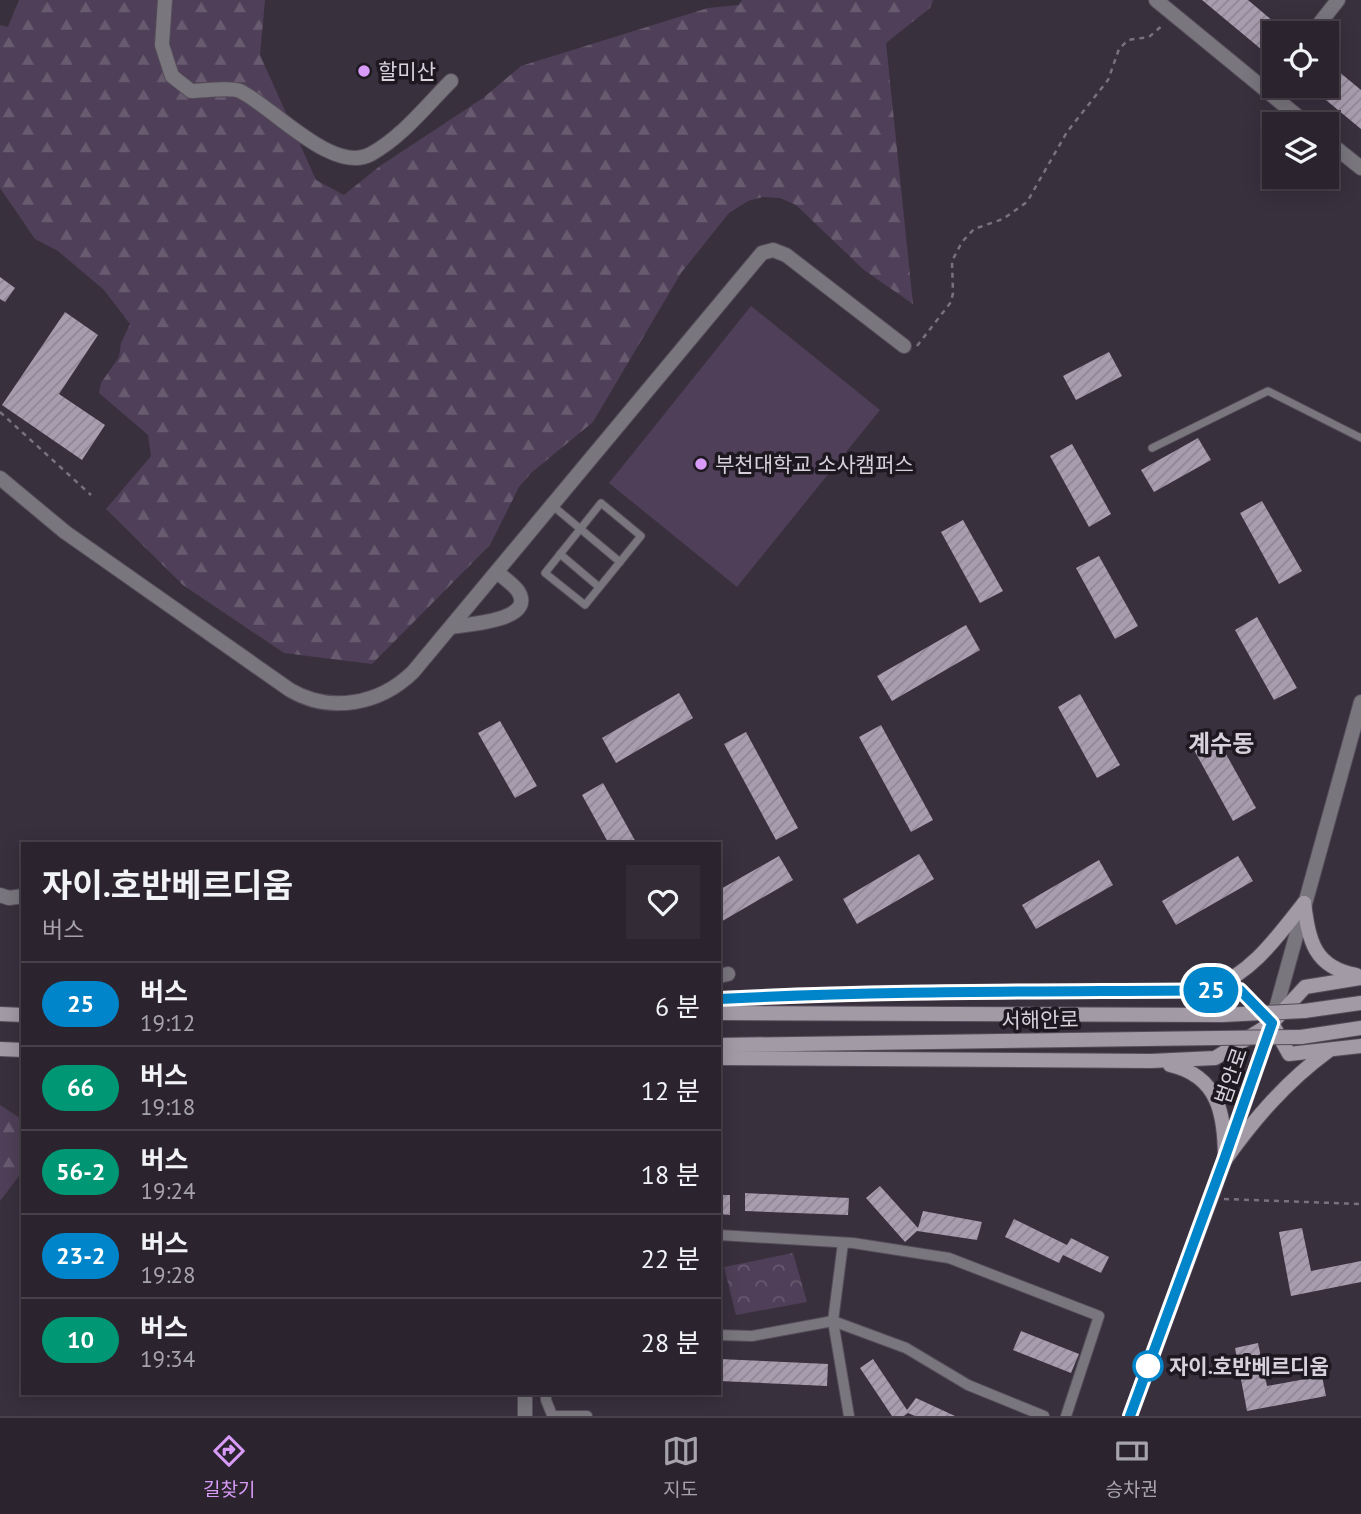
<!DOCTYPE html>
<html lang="ko">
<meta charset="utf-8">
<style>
body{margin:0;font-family:"PT Sans","Noto Sans KR",sans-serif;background:#332c36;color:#f1f3f6;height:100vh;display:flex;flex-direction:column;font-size:26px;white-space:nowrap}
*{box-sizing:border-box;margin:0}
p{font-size:23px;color:#a6a4aa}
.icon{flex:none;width:38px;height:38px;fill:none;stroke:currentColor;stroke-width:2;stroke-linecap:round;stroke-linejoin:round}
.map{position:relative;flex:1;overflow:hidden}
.details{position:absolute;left:21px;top:842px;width:700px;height:553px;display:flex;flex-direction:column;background:#2b242e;border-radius:0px;box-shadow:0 4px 18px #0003,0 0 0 2px #47414a}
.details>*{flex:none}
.badge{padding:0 14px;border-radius:23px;font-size:24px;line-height:46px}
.controls{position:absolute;left:1262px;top:21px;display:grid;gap:14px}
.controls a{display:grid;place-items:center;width:77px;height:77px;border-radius:0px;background:#2b242e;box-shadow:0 4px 18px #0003,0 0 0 2px #47414a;font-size:35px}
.map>.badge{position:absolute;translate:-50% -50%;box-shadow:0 0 0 4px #fff}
.round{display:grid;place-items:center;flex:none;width:74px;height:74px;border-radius:0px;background:#332c36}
.overview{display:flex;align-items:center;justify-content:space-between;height:119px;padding:0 21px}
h1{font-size:33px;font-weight:700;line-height:52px}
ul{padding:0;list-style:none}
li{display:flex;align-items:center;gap:21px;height:84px;padding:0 21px;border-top:2px solid #47414a}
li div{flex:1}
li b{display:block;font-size:26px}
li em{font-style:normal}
li .badge{min-width:77px;font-weight:700;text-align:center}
.menu{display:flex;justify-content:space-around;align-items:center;height:98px;border-top:2px solid #47414a;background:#2b242e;font-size:19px;color:#a6a4aa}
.menu a{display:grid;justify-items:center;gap:4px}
.menu .on{color:#d89bf8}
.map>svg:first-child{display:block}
</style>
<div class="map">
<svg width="1361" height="1416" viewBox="0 0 1361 1416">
<defs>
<pattern id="forest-firs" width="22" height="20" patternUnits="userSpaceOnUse" patternTransform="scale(1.75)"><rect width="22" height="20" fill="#4f3f58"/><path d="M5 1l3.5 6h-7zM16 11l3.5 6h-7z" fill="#685a6f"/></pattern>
<pattern id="park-crowns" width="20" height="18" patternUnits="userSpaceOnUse" patternTransform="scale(1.75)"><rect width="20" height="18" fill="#4f3f58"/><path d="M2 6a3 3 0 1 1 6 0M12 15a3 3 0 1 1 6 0" fill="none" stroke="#685a6f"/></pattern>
<pattern id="building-hatch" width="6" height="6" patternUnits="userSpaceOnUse" patternTransform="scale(1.75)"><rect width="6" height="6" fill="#a89daf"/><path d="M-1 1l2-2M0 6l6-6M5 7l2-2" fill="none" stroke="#8e8694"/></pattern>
</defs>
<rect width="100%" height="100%" fill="#39303e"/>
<g fill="url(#forest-firs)">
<path d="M19 0H265L260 55 316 180 344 195 380 166 483 98 521 66 708 8 739 5 742 0H933L930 8 886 43 913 304 864 270 796 205 780 198 763 197 748 201 729 213 681 273 593 422 531 473 519 487 490 545 372 664 284 653 183 585 106 509 151 456 148 435 99 393 101 383 119 357 121 343 130 324 104 290 58 251 35 239 0 188V25L8 27Z"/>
<path d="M0 1105 23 1120V1148L19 1176 0 1201Z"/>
</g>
<path fill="url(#park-crowns)" d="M793 1253 807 1302 736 1315 724 1267Z"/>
<path fill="#4f3f58" d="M751 306 880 410 737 587 609 483Z"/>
<g fill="url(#building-hatch)">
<path d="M1202 0H1248L1287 33H1274V60Z"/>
<path d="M1326 61 1361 90V129L1309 86H1326Z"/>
<path d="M0 277 15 288 5 302 0 299Z"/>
<path d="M65 312 98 335 59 394 105 425 82 460 2 405Z"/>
<path d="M1109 352 1122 376 1076 400 1063 376Z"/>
<path d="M1198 438 1211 460 1154 492 1141 470Z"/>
<path d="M1072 444 1111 514 1089 527 1050 456Z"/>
<path d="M1262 501 1302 571 1279 584 1240 513Z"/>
<path d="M963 520 1003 591 980 603 941 532Z"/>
<path d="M1099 556 1138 626 1115 639 1076 568Z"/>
<path d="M1257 617 1297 688 1274 700 1235 630Z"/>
<path d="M966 625 980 650 892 701 877 676Z"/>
<path d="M679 693 693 718 616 763 602 738Z"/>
<path d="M1080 694 1120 765 1097 778 1058 707Z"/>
<path d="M500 721 537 786 515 798 478 733Z"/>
<path d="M881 725 933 820 911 832 859 737Z"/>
<path d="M746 732 798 828 776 840 724 744Z"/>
<path d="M1217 738 1256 808 1233 821 1194 750Z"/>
<path d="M603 783 637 844H609L582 795Z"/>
<path d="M919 854 934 879 857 924 843 899Z"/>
<path d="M779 856 793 880 719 923V890Z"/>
<path d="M1238 856 1253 881 1176 925 1162 901Z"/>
<path d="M1099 860 1113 885 1036 929 1022 905Z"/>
<path d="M880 1186 918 1228 923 1211 982 1222 977 1240 917 1231 905 1242 866 1198Z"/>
<path d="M745 1193 849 1198 848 1215 745 1211Z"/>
<path d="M719 1195H730V1215L719 1214Z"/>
<path d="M1014 1219 1067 1245 1071 1238 1109 1257 1101 1273 1063 1255 1059 1263 1005 1237Z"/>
<path d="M1302 1228 1311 1271 1361 1261V1282L1291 1296 1279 1232Z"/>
<path d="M1021 1331 1079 1354 1071 1373 1013 1350Z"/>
<path d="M1258 1343 1267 1386 1322 1376 1326 1396 1247 1411 1235 1348Z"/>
<path d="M719 1359 828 1364 827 1386 719 1381Z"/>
<path d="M873 1359 907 1410 916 1398 955 1416H915L908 1413 904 1416H892L860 1368Z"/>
</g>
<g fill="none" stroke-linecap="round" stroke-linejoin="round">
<g stroke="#554d5a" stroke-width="9">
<g id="service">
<path d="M1152 448 1268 391 1361 438"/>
<path d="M601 503 641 536 585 605 545 573Z"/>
<path d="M553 506 620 562"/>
<path d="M560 554 599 587"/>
</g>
</g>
<g stroke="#554d5a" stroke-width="12">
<g id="pedestrian">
<path d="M719 1235 853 1243 949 1258 1099 1316 1066 1416"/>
<path d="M843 1243 833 1321 849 1416"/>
<path d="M719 1335 752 1336 833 1321 906 1348 968 1385 1044 1416"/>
<path d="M546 1393V1400L552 1415"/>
<path d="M552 1416H587"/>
</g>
</g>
<g stroke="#554d5a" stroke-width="16">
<g id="minor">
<path d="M165 0 162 45 172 76 191 91C203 91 230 87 240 91 273 107 333 175 371 154 402 137 426 106 451 81"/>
<path d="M1312 33 1338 0"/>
<path d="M0 478 65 532 290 690C331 714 380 704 413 672L762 253 773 250 786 255 904 346"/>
<path d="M451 627C467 624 537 621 518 591 513 584 504 578 497 572"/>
<path d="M0 895 9 898 23 896"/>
<path d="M719 976 728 974"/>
<path d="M525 1393V1416"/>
</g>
</g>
<g stroke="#554d5a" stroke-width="16">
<g id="tertiary">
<path d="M1156 0 1307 124"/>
<path d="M1326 140 1361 168"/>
<path d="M1130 1416 1225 1160 1272 1023 1361 702"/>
</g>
</g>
<g stroke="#554d5a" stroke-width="16">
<g id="secondary">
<path d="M1304 903C1309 941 1314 967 1356 975"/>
<path d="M1212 988C1253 972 1277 937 1304 903"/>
<path d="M719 999C893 990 1066 991 1240 990L1272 1023 1305 987 1361 978"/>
<path d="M1304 1011 1361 1003"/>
<path d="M719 1013 1223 1015"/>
<path d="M0 1014 23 1015"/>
<path d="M1301 1037 1361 1028"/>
<path d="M719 1045 1217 1038"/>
<path d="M0 1049 23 1050"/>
<path d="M719 1058 1151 1061 1215 1058 1272 1023 1289 1054 1361 1046"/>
<path d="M1170 1065C1219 1076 1225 1115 1225 1160"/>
<path d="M1225 1160C1255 1118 1286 1082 1328 1051"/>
</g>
</g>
<g stroke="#79727e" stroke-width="2.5" stroke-dasharray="5 5" stroke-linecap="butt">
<path d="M917 346 951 302 953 293 952 261 962 242 974 229 1003 219 1027 202 1067 132 1108 80 1119 49 1128 40 1149 37 1164 24"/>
<path d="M0 412 91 495"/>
<path d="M1224 1199 1361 1204"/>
</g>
<use href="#service" stroke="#7a767d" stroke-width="7"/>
<use href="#pedestrian" stroke="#7a767d" stroke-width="10"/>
<use href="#minor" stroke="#7a767d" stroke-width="14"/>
<use href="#tertiary" stroke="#7a767d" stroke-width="14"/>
<use href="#secondary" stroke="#a29ba6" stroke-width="14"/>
<g stroke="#554d5a" stroke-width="16" stroke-linecap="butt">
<g id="secondary-bridge">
<path d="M1223 1015 1304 1011"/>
<path d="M1217 1038 1301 1037"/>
</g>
</g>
<use href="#secondary-bridge" stroke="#a29ba6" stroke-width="14"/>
</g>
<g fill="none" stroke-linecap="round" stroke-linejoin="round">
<g stroke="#fff" stroke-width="16">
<path id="line" d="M719 999C893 990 1066 992 1240 990L1272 1023 1224 1160 1130 1416"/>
</g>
<use href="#line" stroke="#0085ca" stroke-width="10"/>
</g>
<g fill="#d89bf8" stroke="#1e1920" stroke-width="2.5">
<circle cx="364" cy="71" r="7"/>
<circle cx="701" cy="464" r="7"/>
</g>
<circle fill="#fff" stroke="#0085ca" stroke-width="3.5" cx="1148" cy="1366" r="14"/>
<g text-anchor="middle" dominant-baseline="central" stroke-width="7" stroke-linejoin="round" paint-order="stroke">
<g font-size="21" fill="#d6d1da" stroke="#1e1920" text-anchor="start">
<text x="378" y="71">할미산</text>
<text x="715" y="464">부천대학교 소사캠퍼스</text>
</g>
<g font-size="21" fill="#d6d1da" stroke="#1e1920">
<text transform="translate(1040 1020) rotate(-1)">서해안로</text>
<text transform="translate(1231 1076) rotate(-71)">범안로</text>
</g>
<g font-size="21" font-weight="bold" fill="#d6d1da" stroke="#1e1920" text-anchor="start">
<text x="1169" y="1366">자이.호반베르디움</text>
</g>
<g font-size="24" font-weight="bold" fill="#d6d1da" stroke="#1e1920">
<text x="1221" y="743">계수동</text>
</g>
</g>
</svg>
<div class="controls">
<a><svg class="icon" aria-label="locate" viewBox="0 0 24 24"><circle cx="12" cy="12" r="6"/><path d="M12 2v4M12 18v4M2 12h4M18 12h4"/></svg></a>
<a><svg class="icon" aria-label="layers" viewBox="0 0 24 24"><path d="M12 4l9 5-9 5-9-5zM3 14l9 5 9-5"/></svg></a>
</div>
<b class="badge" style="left:1211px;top:990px;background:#0085ca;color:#fff">25</b>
<section class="details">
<div class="overview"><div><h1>자이.호반베르디움</h1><p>버스</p></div><a class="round"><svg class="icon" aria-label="heart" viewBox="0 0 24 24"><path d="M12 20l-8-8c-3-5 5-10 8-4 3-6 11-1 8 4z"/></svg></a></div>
<ul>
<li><span class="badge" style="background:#0085ca;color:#fff">25</span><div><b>버스</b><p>19:12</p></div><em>6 분</em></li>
<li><span class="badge" style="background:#009775;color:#fff">66</span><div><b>버스</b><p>19:18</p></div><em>12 분</em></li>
<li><span class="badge" style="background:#009775;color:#fff">56-2</span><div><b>버스</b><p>19:24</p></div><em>18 분</em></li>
<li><span class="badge" style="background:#0085ca;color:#fff">23-2</span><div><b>버스</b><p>19:28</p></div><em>22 분</em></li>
<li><span class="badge" style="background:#009775;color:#fff">10</span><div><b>버스</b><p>19:34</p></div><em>28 분</em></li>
</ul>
</section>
</div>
<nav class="menu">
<a class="on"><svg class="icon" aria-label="directions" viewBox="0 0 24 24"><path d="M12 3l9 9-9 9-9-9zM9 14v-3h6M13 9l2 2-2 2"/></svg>길찾기</a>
<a><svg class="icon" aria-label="map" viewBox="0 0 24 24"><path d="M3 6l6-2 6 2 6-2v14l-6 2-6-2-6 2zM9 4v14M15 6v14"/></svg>지도</a>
<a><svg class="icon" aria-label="tickets" viewBox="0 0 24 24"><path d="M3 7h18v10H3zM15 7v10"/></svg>승차권</a>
</nav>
